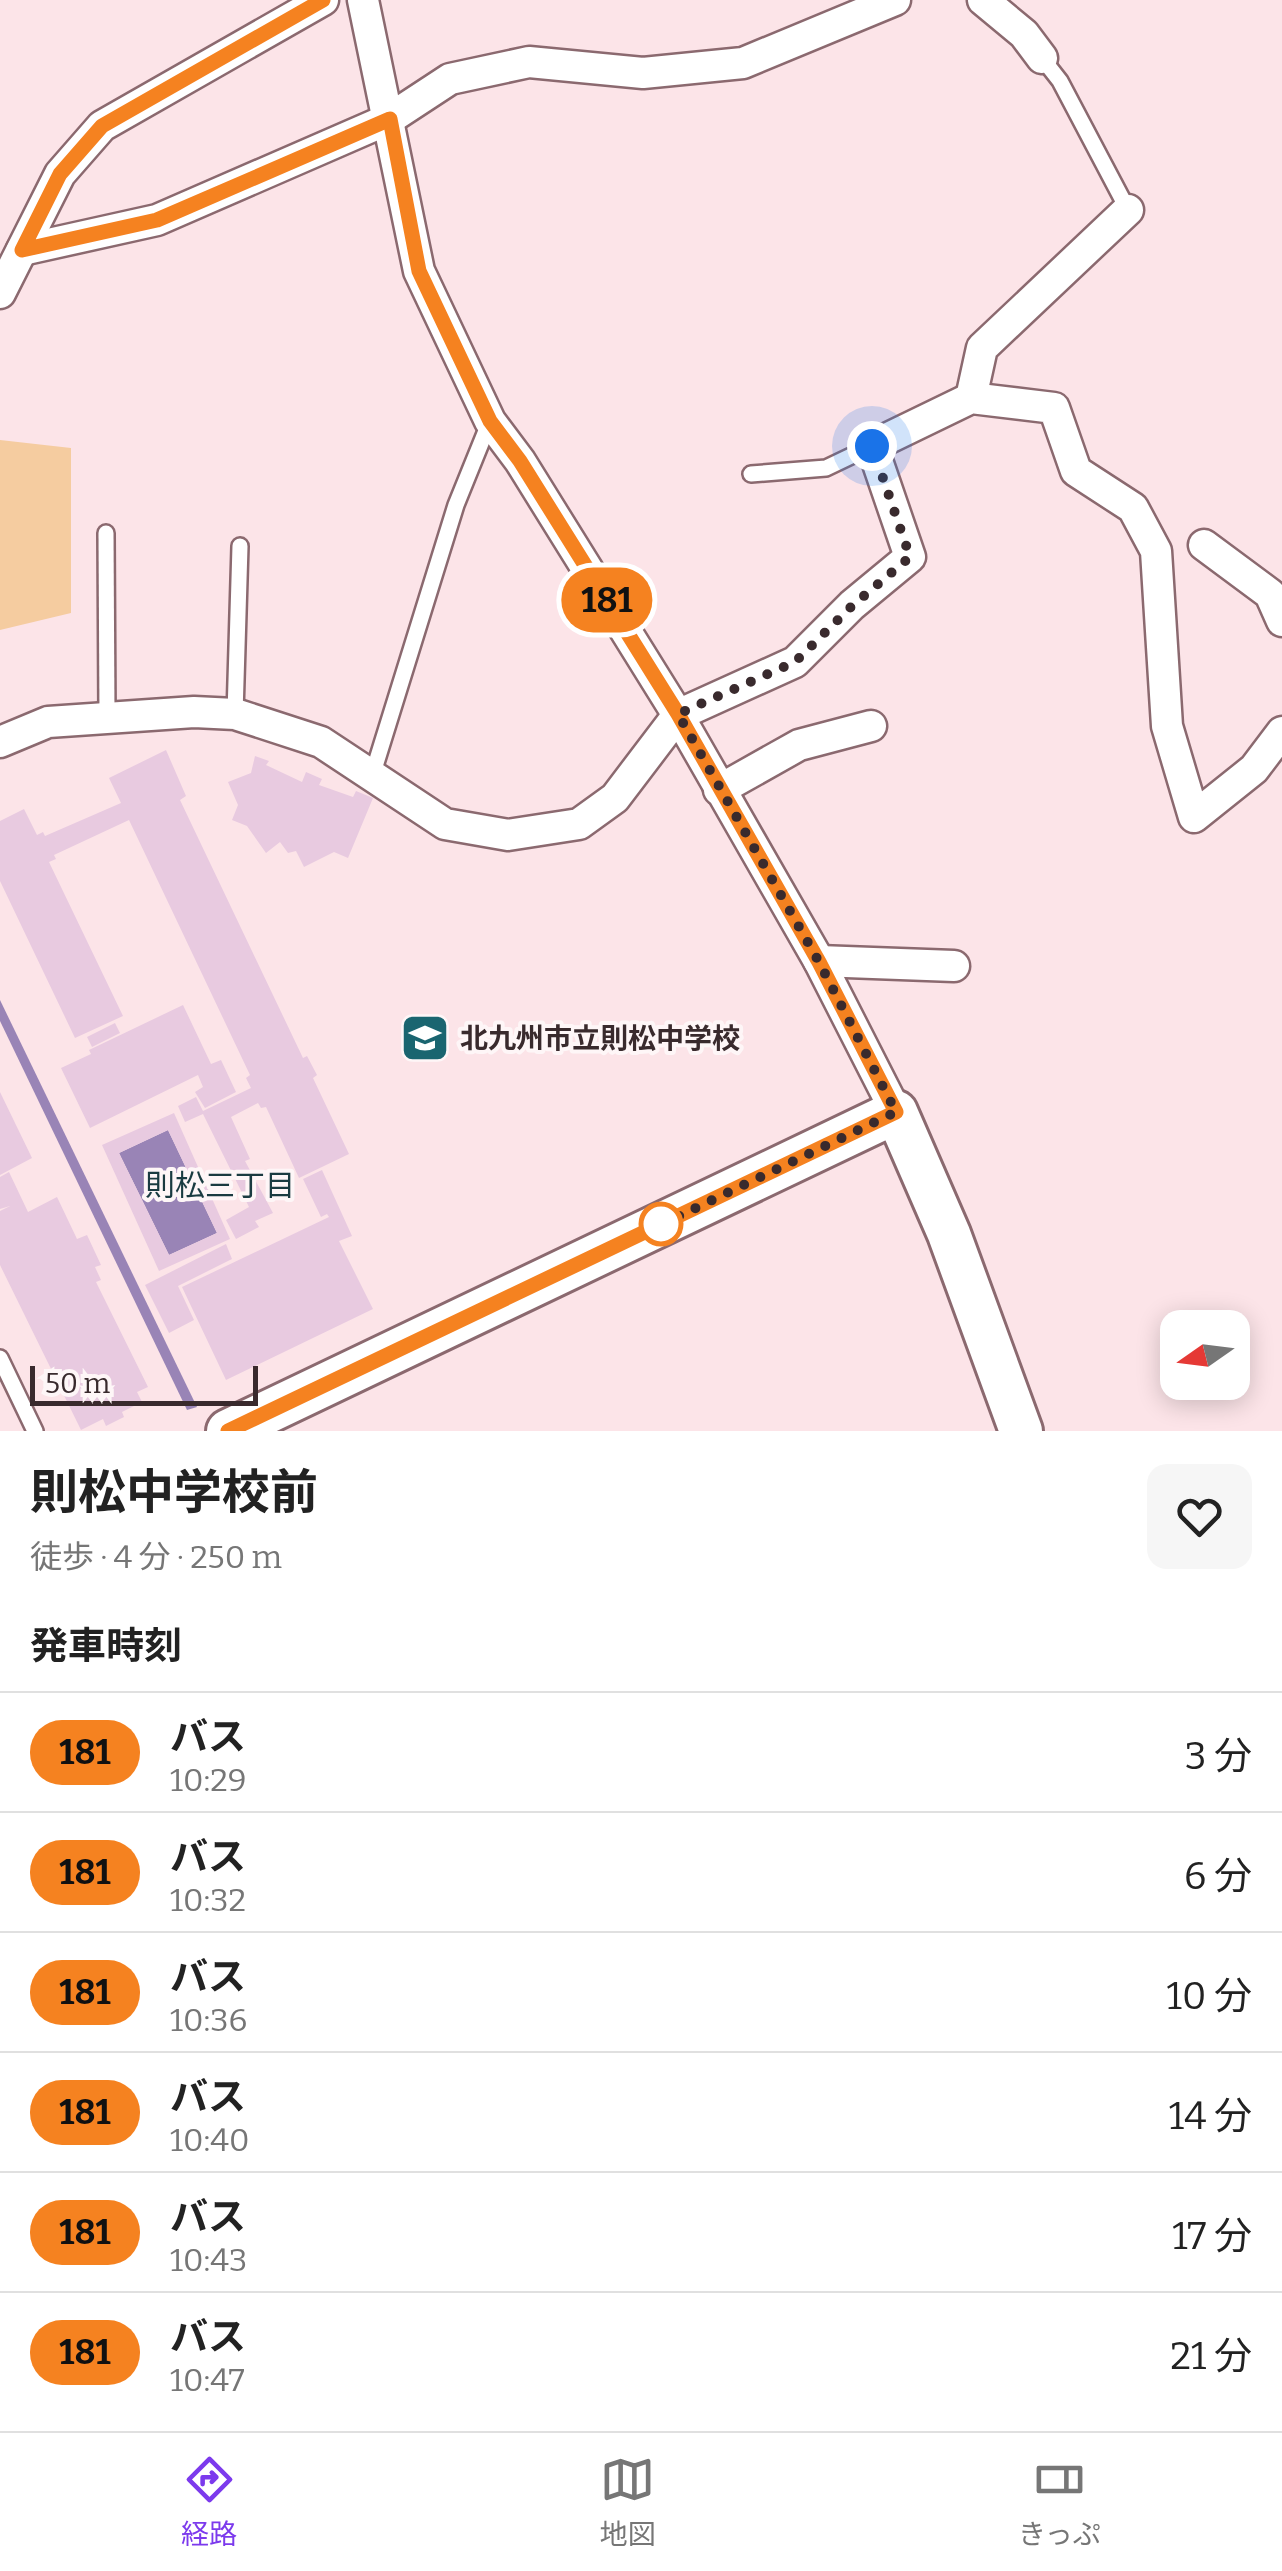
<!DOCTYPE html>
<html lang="ja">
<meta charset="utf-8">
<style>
body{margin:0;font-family:Bitter,"Noto Sans JP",serif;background:#f6f6f6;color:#222;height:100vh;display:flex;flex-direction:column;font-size:38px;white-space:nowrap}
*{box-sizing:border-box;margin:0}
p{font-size:32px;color:#767676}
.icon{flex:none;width:55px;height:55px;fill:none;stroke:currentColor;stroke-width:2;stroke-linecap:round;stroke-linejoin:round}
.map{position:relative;height:1431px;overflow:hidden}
.drawer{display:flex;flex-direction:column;background:#fff;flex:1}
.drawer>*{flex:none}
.badge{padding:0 20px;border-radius:32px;font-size:35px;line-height:65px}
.needle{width:65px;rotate:256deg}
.buttons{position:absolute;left:1160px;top:1310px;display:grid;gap:20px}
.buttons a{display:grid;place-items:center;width:90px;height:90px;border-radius:20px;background:#fff;box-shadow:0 5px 25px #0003;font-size:50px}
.scale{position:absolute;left:30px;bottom:25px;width:228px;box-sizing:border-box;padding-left:10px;border:5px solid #392a2d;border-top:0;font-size:28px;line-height:35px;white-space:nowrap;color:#392a2d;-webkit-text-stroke:8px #fef6f7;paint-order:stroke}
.you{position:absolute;width:50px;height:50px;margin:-25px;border:8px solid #fff;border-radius:50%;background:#1a73e8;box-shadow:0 0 0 15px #1a73e833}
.map>.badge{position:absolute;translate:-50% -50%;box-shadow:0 0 0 5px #fff}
h2{padding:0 30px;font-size:38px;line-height:90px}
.round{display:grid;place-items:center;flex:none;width:105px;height:105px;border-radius:20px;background:#f6f6f6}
.overview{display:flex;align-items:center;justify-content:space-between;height:170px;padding:0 30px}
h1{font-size:48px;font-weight:700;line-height:75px}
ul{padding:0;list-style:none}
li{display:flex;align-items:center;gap:30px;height:120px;padding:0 30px;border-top:2px solid #e0e0e0}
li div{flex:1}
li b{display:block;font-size:38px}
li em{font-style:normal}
li .badge{min-width:110px;font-weight:700;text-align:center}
.dock{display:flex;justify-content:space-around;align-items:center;height:140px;border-top:2px solid #e0e0e0;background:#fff;font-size:28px;color:#767676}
.dock a{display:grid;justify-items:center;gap:5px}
.dock .active{color:#7c3aed}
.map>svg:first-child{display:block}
</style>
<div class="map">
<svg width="1282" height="1431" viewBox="0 0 1282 1431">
<rect width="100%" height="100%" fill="#fce4e8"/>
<path fill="#f5cca0" d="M0 440 71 448V613L0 630Z"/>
<g fill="#9984b6">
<path d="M0 1000 197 1407 187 1410 0 1021Z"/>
<path d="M168 1130 217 1233 169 1255 119 1153Z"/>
</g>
<g fill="#e8cae0" fill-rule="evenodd">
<path d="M166 750 186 796 180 800 303 1058 307 1056 317 1075 313 1078 349 1154 299 1178 266 1107 261 1108 258 1103 231 1117 250 1159 245 1161 273 1213 255 1221 259 1227 236 1239 226 1220 249 1207 203 1114 185 1122 178 1106 196 1097 203 1111 251 1088 246 1078 250 1075 129 820 54 855 56 859 49 862 123 1016 75 1038 0 881V821L24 809 37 835 43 832 45 836 121 803 109 778Z"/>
<path d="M255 756 269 761 266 765 302 782 306 772 322 779 319 785 353 797 356 791 373 798 348 858 334 852 304 867 296 851 288 853 280 842 266 853 247 826 232 820 238 805 228 782 251 773Z"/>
<path d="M183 1005 211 1064 221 1060 236 1092 205 1108 195 1092 203 1087 198 1075 90 1128 61 1068 91 1054 89 1050Z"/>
<path d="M115 1023 120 1033 92 1047 87 1037Z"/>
<path d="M0 1092 32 1158 0 1175Z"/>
<path d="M174 1113 230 1239 159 1271 102 1145ZM168 1130 217 1233 169 1255 119 1153Z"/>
<path d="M322 1170 352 1236 339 1241 373 1309 226 1380 182 1287 329 1217 327 1214 321 1217 303 1179Z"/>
<path d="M9 1172 28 1212 57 1197 77 1239 87 1235 101 1265 95 1267 101 1280 96 1282 148 1387 137 1392 142 1402 122 1412 124 1417 106 1426 103 1419 81 1430 0 1265V1211L10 1206 0 1209V1177Z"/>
<path d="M226 1244 232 1259 178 1286 194 1320 169 1333 145 1285Z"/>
</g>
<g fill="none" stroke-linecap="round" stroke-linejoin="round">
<g stroke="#8b696f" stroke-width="20">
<g id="lane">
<path d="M1042 58 1060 81 1128 210"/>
<path d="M751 474 826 468 872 446"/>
<path d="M106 533 107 717"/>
<path d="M235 714 240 546"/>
<path d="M372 776 456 505 490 421"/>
<path d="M0 1358 35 1431"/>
</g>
</g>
<g stroke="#8b696f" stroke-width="35">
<g id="street">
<path d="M363 0 419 271 490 421 520 461 678 715 819 961 896 1112"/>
<path d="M983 0 1024 34 1042 58"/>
<path d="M22 250 157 220 389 119 450 79 529 62 643 73 743 63 895 0"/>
<path d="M0 293 60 174 102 126 323 0"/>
<path d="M971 398 982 348 1128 210"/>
<path d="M1204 545 1270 594 1282 621"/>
<path d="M0 742 48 722 194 712 235 714 321 742 445 824 508 835 579 824 615 798 678 715 795 662 852 605 910 557 872 446 971 398 1054 408 1076 471 1133 508 1156 551 1167 726 1194 817 1254 769 1282 732"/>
<path d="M719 790 799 745 871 726"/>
<path d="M819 961 954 966"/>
</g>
</g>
<g stroke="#8b696f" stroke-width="48">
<path id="secondary" d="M228 1431 896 1112 949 1234 1021 1431"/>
</g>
<use href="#lane" stroke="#fff" stroke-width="15"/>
<use href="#street" stroke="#fff" stroke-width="30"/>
<use href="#secondary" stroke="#fff" stroke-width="42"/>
</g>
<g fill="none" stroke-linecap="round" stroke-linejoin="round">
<g stroke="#fff" stroke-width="22">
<path id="line" d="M228 1431 896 1112 819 962 678 714 520 461 490 421 419 271 390 119 157 220 22 250 60 174 102 126 323 0"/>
</g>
<use href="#line" stroke="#f58220" stroke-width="15"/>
<path stroke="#392a2d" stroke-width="10" stroke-dasharray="0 18" d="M661 1224 654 1228 896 1112 819 962 678 714 795 662 852 606 910 557 872 446"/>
</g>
<defs>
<g id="school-square" transform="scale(2.5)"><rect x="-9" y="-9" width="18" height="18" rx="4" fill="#1a6570" stroke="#fef6f7"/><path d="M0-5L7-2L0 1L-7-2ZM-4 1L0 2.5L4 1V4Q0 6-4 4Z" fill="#fff"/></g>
</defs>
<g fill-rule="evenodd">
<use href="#school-square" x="425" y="1038"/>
</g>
<circle fill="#fff" stroke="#f58220" stroke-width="5" cx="661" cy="1224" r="20"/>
<g text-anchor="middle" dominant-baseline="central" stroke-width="8" stroke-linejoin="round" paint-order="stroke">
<g font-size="28" font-weight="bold" fill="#392a2d" stroke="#fef6f7" text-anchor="start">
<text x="460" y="1038">北九州市立則松中学校</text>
</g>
<g font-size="30" fill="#1a3b41" stroke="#fef6f7">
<text x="220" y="1186">則松三丁目</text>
</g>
</g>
</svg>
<div class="buttons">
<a><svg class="needle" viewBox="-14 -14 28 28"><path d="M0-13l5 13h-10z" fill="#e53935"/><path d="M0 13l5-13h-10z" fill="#767676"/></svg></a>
</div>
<div class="scale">50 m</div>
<div class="you" style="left:872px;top:446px"></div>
<b class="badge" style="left:607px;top:600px;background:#f58220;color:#111">181</b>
</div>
<section class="drawer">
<div class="overview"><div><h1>則松中学校前</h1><p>徒歩 · 4 分 · 250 m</p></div><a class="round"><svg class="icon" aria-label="heart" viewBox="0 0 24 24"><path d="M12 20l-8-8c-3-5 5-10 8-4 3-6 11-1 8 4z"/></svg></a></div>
<h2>発車時刻</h2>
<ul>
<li><span class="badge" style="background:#f58220;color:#111">181</span><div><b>バス</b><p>10:29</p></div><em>3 分</em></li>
<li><span class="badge" style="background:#f58220;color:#111">181</span><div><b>バス</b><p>10:32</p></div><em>6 分</em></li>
<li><span class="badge" style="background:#f58220;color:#111">181</span><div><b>バス</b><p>10:36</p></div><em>10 分</em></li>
<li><span class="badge" style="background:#f58220;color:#111">181</span><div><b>バス</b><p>10:40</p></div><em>14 分</em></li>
<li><span class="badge" style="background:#f58220;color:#111">181</span><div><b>バス</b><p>10:43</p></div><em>17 分</em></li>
<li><span class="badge" style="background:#f58220;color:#111">181</span><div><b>バス</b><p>10:47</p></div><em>21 分</em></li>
</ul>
</section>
<nav class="dock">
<a class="active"><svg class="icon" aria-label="directions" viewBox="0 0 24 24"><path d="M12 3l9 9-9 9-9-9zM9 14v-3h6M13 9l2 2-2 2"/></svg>経路</a>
<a><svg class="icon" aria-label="map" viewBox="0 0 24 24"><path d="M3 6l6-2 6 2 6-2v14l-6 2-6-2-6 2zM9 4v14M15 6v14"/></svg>地図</a>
<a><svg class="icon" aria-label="tickets" viewBox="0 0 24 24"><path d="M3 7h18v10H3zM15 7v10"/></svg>きっぷ</a>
</nav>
